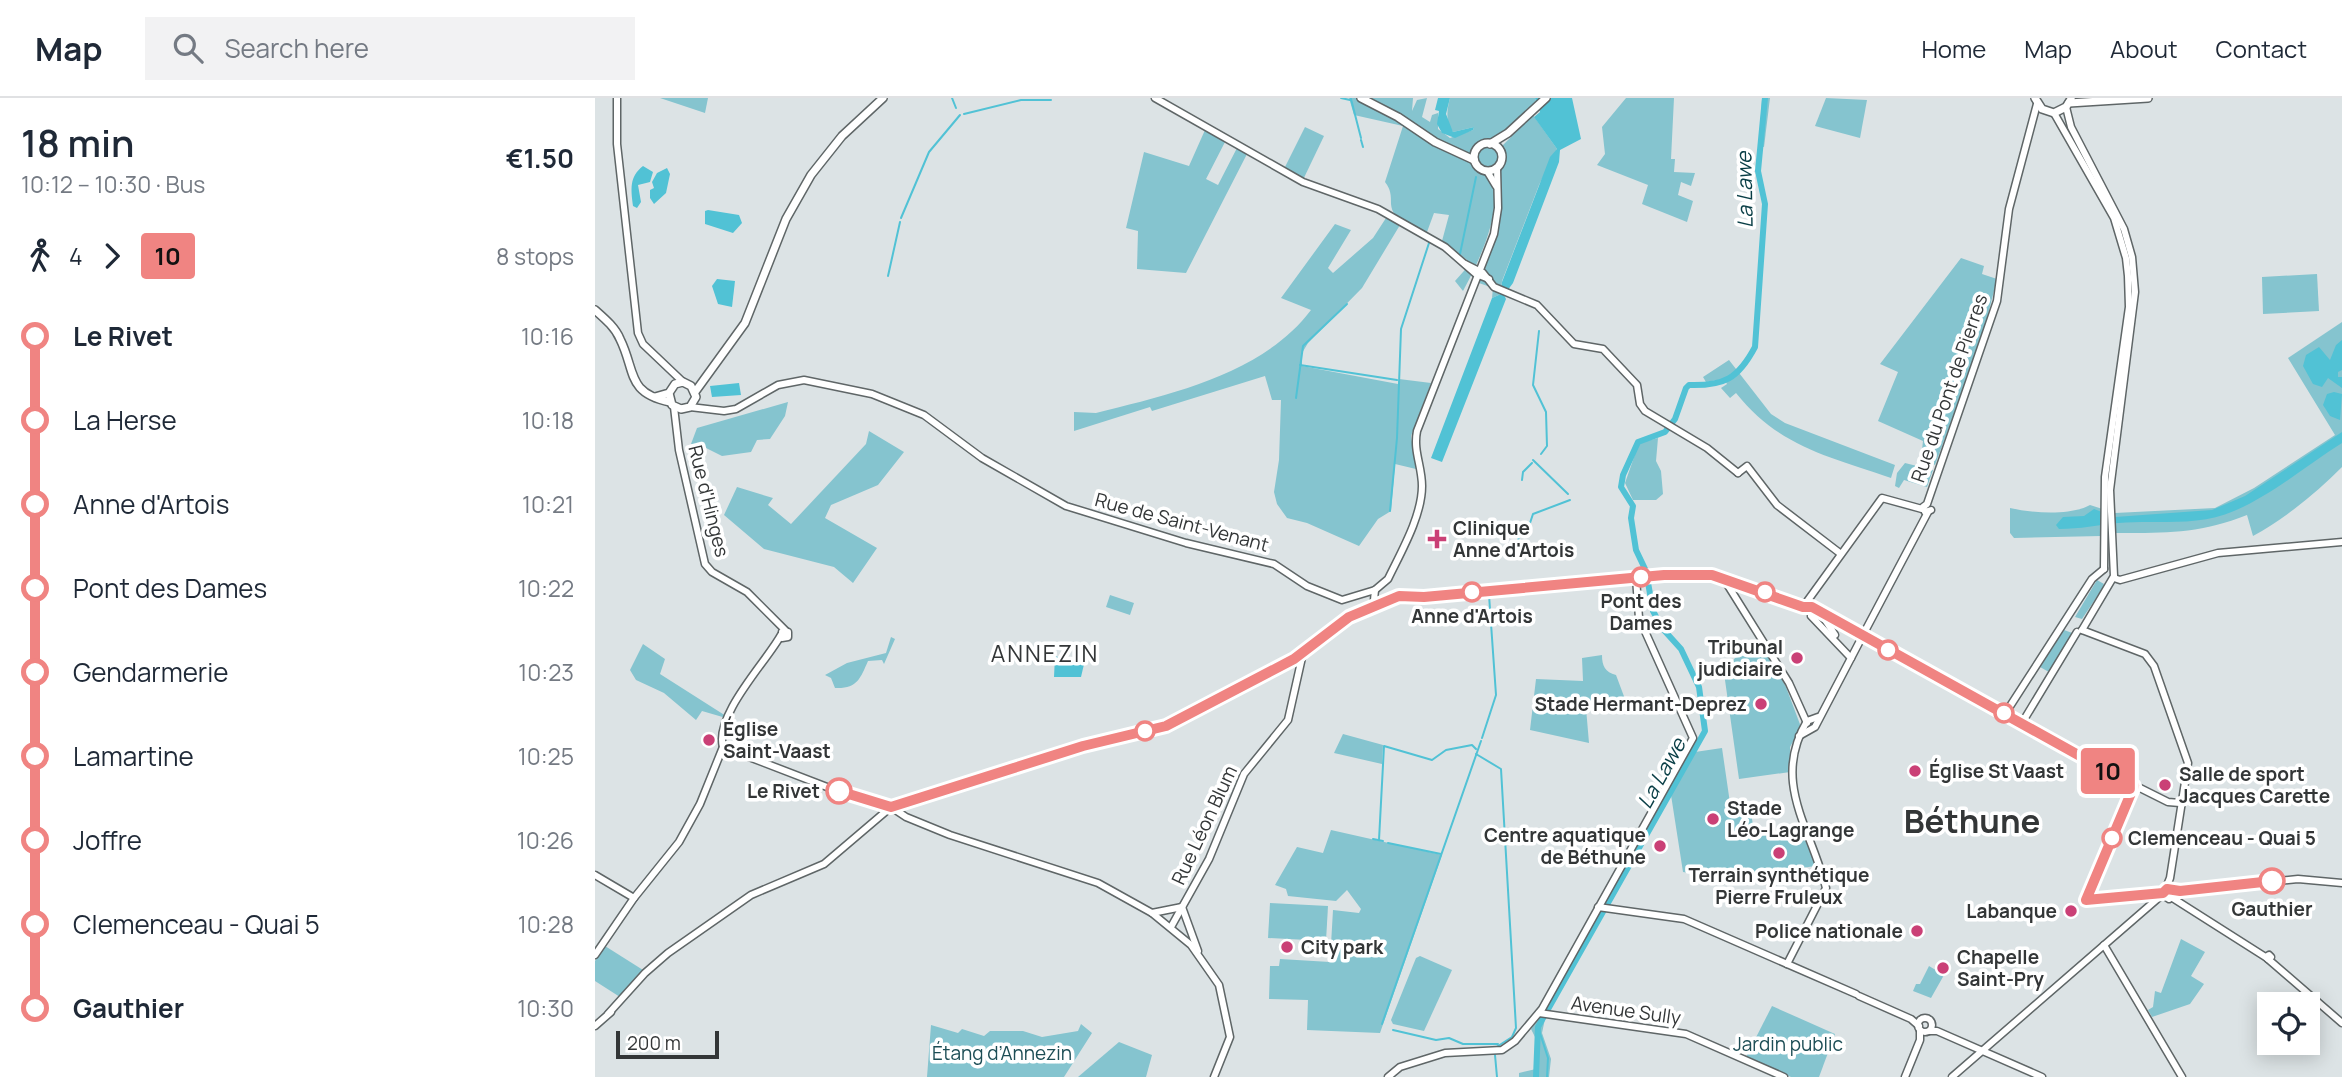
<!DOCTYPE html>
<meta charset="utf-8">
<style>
body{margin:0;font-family:Manrope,sans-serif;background:#f2f2f3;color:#1f2937;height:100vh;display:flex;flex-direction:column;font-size:26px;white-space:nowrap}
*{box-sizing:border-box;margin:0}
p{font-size:23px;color:#747a83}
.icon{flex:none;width:38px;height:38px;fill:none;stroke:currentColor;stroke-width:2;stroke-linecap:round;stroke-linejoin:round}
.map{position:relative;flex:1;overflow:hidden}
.panel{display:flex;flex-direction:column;background:#fff;width:595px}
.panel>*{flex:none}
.badge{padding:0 14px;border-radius:5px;font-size:24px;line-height:46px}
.buttons{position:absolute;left:1662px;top:894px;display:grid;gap:14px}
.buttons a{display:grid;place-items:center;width:63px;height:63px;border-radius:0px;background:#fff;box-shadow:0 4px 18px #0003;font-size:35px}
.scale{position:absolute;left:21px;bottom:18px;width:103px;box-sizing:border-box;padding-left:7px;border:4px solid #333637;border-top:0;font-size:19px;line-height:24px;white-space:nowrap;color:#333637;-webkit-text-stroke:5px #fff;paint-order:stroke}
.map>.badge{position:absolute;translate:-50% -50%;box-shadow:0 0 0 4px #fff}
.legs{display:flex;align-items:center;gap:10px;height:77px;padding:0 21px;font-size:23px}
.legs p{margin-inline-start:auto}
.summary{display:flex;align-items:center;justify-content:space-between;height:119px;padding:0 21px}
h1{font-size:38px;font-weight:600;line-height:52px}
ul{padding:0 21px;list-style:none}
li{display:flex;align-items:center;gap:24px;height:84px;font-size:26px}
li i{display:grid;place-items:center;width:10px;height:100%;margin:0 9px;background:currentColor}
li i::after{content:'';width:18px;height:18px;margin:-9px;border:5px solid;border-radius:50%;background:#fff}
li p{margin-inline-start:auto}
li:first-child i{background:linear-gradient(#0000 50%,currentColor 0)}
li:last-child i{background:linear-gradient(currentColor 50%,#0000 0)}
header{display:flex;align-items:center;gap:42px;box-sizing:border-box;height:98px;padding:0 35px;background:#fff;border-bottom:2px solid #e0e1e3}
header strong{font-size:33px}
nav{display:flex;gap:38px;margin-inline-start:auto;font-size:24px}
.search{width:490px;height:63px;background:#f2f2f3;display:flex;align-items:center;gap:18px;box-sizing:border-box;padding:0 24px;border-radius:0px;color:#747a83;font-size:26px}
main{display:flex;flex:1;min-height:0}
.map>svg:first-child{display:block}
</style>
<header>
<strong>Map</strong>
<div class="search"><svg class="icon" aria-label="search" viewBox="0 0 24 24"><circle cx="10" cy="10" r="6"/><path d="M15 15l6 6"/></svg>Search here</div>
<nav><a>Home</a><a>Map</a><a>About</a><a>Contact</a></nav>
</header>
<main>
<section class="panel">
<div class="summary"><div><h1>18 min</h1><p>10:12 – 10:30 · Bus</p></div><b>€1.50</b></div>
<div class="legs"><svg class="icon" aria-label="walk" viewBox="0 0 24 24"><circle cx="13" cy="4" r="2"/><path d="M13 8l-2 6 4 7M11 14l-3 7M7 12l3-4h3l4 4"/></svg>4<svg class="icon" aria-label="forward" viewBox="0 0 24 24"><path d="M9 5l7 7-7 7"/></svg><b class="badge" style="background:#f08482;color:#111">10</b><p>8 stops</p></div>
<ul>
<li><i style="color:#f08482"></i><b>Le Rivet</b><p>10:16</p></li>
<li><i style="color:#f08482"></i><span>La Herse</span><p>10:18</p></li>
<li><i style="color:#f08482"></i><span>Anne d'Artois</span><p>10:21</p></li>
<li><i style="color:#f08482"></i><span>Pont des Dames</span><p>10:22</p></li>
<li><i style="color:#f08482"></i><span>Gendarmerie</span><p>10:23</p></li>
<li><i style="color:#f08482"></i><span>Lamartine</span><p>10:25</p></li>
<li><i style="color:#f08482"></i><span>Joffre</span><p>10:26</p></li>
<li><i style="color:#f08482"></i><span>Clemenceau - Quai 5</span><p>10:28</p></li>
<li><i style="color:#f08482"></i><b>Gauthier</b><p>10:30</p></li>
</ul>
</section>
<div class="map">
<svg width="1747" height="979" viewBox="0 0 1747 979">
<rect width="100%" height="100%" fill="#dce3e5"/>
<g fill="#85c4cf">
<path d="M65 0H113L110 15Z"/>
<path d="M754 0H818L817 13 822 2 832 0 827 19 835 24 837 17 843 15V31L855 40 878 32 879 29 858 34C850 23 852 12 855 0H940L941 3 905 37 877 50V65C883 74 892 75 896 84 909 113 882 167 868 193L860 183 876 165 847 143 854 117 839 115 832 134C819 129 797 123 796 106 796 97 796 92 790 84L808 28 759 17Z"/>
<path d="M1031 0H1079L1076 61H1080L1079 74 1100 75 1096 88 1086 84 1083 97 1098 103 1092 124 1047 106 1053 87 1002 67 1010 56 1007 29Z"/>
<path d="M1167 0H1175L1169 49 1164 48Z"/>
<path d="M1231 0 1272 2 1265 40 1220 28Z"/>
<path d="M938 17 962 51 944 87 907 183 906 196 897 200 898 190 884 185 899 140 908 47Z"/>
<path d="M710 29 729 38 706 86 687 75Z"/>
<path d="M610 32 630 44 611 81 623 87 642 50 652 56 591 175 542 171 543 133 531 130 549 54 594 68Z"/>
<circle cx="893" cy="59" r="10"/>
<path d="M791 120 805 127 767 190 713 245 707 255V268L803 286 804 281 836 285 816 338 821 371 800 366 796 413 783 421 764 448 712 425 692 420 682 406 679 394 684 362 686 302H677L670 278 557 313 555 309 479 333V314L501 315C576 296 668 276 716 212L686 200 740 126 756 132 733 170 738 175 778 140Z"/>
<path d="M1366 160 1389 168 1387 176 1402 181 1387 240 1340 367 1326 361 1328 343 1283 323 1303 274 1285 266Z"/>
<path d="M1722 176 1724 213 1668 216 1667 179Z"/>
<path d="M1747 224V369C1721 395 1691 420 1658 438L1652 417C1604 436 1571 435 1520 435L1519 430 1506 431V438L1419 440 1415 435V410C1437 415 1475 418 1495 407L1520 415 1620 410 1659 390 1740 337 1693 260Z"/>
<path d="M1134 262 1176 316 1190 325 1300 367 1296 380C1233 358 1184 349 1141 295L1135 300 1126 290 1132 286 1129 281 1111 284 1108 279Z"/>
<path d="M193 304 190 318 175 341 162 342 156 354 127 358 105 347 96 346 102 330Z"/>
<path d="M274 333 309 354 283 387 236 407 230 420 282 450 258 485 239 469 169 451 129 417 142 389 178 400 173 407 196 426 271 346Z"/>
<path d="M1063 340 1061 363 1066 373 1068 396 1061 402H1038L1030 385 1044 345Z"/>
<path d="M1310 365 1338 372 1332 389 1309 382 1304 390 1300 388 1302 375Z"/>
<path d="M1502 482 1509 486 1507 491 1487 521 1480 519Z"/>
<path d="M515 497 539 505 535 517 511 509Z"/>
<path d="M1469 532 1480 536 1454 574 1445 569Z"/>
<path d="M296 539 300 541 289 566 287 562 273 563C265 581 262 591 240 590L236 580 230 577 252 565 291 555Z"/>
<path d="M48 546 70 561 65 576 131 618V620L107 613 101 622 69 595 41 582 35 572Z"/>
<path d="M1160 553 1167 560 1172 556 1191 589 1206 629 1195 649V674L1144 681 1129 575 1140 560Z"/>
<path d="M1007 557C1007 568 1010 574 1021 577L1030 601 991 610 994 645 935 632 941 581 988 583 987 560Z"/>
<path d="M748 636 788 647 787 666 739 655Z"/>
<path d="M1127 650 1136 712 1155 709 1160 739 1208 731 1220 768 1161 777V780L1136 782 1088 774 1076 697 1100 654Z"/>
<path d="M736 732 847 757 785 935 712 932 713 902 674 901 675 868H684L685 861 735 864 738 812 764 815 766 811 752 792 741 803 693 798 691 791 680 787 702 749 728 755Z"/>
<path d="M675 805 733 808 731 843 673 840Z"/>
<path d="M1586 841 1610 854 1596 878 1609 886 1595 906 1557 919 1553 912 1558 909 1560 893 1566 895Z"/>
<path d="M10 848 48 872 25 899 0 883V863Z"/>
<path d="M825 858 857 872 829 933 798 926 796 922 821 860Z"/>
<path d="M1334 868 1349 877 1336 900 1318 893 1321 886H1325Z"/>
<path d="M1177 908 1240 936 1224 979H1196L1151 959Z"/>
<path d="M945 919 950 921 947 935 956 961 954 979H924V975L941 971V941L936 931Z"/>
<path d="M486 926 497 935 469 979H332L336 927 363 935 367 931 389 938 395 933H428L447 939 483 933Z"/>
<path d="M524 944 557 957 551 979H483Z"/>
</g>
<g fill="#51c2d5">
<path d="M843 0H855L851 16 858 34 879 29 878 32 860 40 847 35 842 26 844 13 840 12Z"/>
<path d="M940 0H977L986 41 965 52 964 64 918 185 909 197 911 201 847 364 836 360 897 200 906 196 907 184 955 59 962 51 939 19 945 14Z"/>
<path d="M48 68 58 74 55 84 43 87 46 104 42 110 38 108C36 91 34 79 48 68Z"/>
<path d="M72 70 75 76 71 95 59 106 55 100V92L59 90 57 84 62 75Z"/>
<path d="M113 112 144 117 147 125 138 135 110 126V113Z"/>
<path d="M122 181 140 183 137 209 123 206 117 188Z"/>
<path d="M1747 242V272L1743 274V279H1747V290L1733 280 1727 289 1718 286 1708 268 1711 257 1724 249 1735 262 1741 247Z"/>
<path d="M144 285 146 297 117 299 115 288Z"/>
<path d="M1739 294 1747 296 1745 322 1735 318 1728 307 1732 296Z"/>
<path d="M1747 334V345C1712 367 1677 397 1639 413 1603 429 1561 422 1523 425 1503 427 1485 431 1464 431L1461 427 1468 419 1489 418 1499 411 1520 419 1617 412 1650 398Z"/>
<path d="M460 558 466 560 469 566 490 562 486 579H459Z"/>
</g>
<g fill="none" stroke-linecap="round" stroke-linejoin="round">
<g stroke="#51c2d5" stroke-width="2">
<path d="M357 0 361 10"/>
<path d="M746 0 755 2"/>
<path d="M756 1 766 40"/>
<path d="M369 16 426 2H456"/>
<path d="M766 42 768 49"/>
<path d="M306 120 334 54 365 17"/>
<path d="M865 156 881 79"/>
<path d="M293 178 305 124"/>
<path d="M944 233 938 287 951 314 952 348 946 356"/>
<path d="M705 267 802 282"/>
<path d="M701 300 708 248 752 206"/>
<path d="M938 362 973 396"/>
<path d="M927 382 928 374 937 365"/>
<path d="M795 413 802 340 806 231 834 145"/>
<path d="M923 446 924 432 934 428 938 416 975 402"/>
<path d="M887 640 901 597 894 497"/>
<path d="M881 656 906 671 921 930 917 939 900 950"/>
<path d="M778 741 788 743"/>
<path d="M784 742 789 648 837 662 851 652 877 647 881 651"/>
<path d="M793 745 846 756"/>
<path d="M787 926 886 643"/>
<path d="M943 929 953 960 952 979"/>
<path d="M798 932 841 942 854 940 868 946H903"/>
<path d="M900 957 902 979"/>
</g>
<path stroke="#51c2d5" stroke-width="6" d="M941 979 943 929 1110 633 1104 589 1086 551 1067 530 1058 513 1051 473 1041 452 1036 420 1038 408 1026 389 1028 377 1043 344 1070 334 1080 321 1091 290 1094 287C1129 288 1143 281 1160 249L1170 106 1163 73 1170 0"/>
<g stroke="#5f6667" stroke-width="9">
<g id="secondary">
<path d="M22 0V46L43 235 48 246 88 284"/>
<path d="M560 0 708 84 783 111 850 149 881 176 894 181"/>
<path d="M1471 9 1476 29 1529 131 1537 159 1540 194 1515 392 1519 478 1487 532"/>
<path d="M1459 15 1519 120 1531 160 1533 178 1534 209 1510 379 1509 471"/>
<path d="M892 73 901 88"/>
<path d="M870 166 888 175 899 189 942 207 979 246 1008 251 1042 287 1045 306 1050 313 1112 350 1143 375"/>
<path d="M79 309 84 352 110 466 117 474 152 494 191 533"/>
<path d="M95 309 129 313 141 311 183 287 209 282 277 296 329 317 387 360 471 408 591 445 679 466 712 488 747 502 780 492 793 481C806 454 827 418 827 388 827 368 818 353 822 333L899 136 903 110 902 70"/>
<path d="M1143 375 1152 368 1182 407 1246 456"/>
<path d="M1336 412 1330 414 1328 409 1332 406 1402 203 1414 111 1442 6"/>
<path d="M1127 478 1194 585 1212 625"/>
<path d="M1519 480 1525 482 1623 455 1747 444"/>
<path d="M780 492 779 502 787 506 804 498 829 499 1069 477H1115L1208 509H1217L1539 687 1573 704 1585 705"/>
<path d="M1208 509 1287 400 1327 411"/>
<path d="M1225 514 1240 537"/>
<path d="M1216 518 1256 560"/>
<path d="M1487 532 1550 556 1559 568 1593 665 1575 780 1568 797 1574 801 1585 793"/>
<path d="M187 535V540L193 539V534H187"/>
<path d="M1269 535 1333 414"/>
<path d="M1410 616 1497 481 1509 471"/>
<path d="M1427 625 1482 534"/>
<path d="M1204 638 1220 629 1267 539"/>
<path d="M128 649 258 699 296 709 311 719 355 737 503 785 557 815 596 847 624 887 635 939 619 979"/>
<path d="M128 649C119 617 172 563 186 537"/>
<path d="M0 777 39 800"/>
<path d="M1583 793 1703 781 1747 785"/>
<path d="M1576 799 1672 860"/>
<path d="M587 809 603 853"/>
<path d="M1003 809 1089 821 1261 896"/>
<path d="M557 815 587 809"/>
<path d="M576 829 614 761 649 676 693 622 708 555"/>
<path d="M1509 847 1587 979"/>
<path d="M0 857 39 800 84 744 105 706 128 649"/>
<path d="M1674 857 1676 859 1673 861 1671 859Z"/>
<path d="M1673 861 1747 925"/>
<path d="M1192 866 1231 790C1216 730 1176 684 1212 623L1223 619"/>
<path d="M1264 898 1316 921 1324 928"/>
<path d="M944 915 1091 936 1189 979"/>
<path d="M13 916 50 875 73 855 156 797 229 766 296 709 490 647 579 625 667 580 703 559 747 522 785 505"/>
<circle cx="1330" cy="927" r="7"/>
<path d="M0 928 16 914"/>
<path d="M1335 933H1342L1447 979"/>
<path d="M793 979 805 969 850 955 907 952 920 943 947 911 1098 640 1044 520 1041 480"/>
<path d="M1310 979 1325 942V932"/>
<path d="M1357 979 1568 796"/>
</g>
</g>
<g stroke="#5f6667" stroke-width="10">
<g id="primary">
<path d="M766 0 803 19 840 44 879 62"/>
<path d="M1440 0 1447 11 1459 15 1471 9 1476 1"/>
<path d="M1474 5 1553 0"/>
<circle cx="893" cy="59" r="14"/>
<path d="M895 46 913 35 951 0"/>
<path d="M0 212C9 220 20 229 25 241 41 273 31 295 75 304"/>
<path d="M100 294 150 225 191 121 216 77 247 38 288 0"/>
<path d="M60 299 74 295 80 286 88 284 96 288 101 299 95 309 86 311 77 307 74 295"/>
</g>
</g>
<use href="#secondary" stroke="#fff" stroke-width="6"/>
<use href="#primary" stroke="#fff" stroke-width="7"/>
</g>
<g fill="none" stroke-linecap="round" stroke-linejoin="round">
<g stroke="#fff" stroke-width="16">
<path id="line-1" d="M244 693 296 709 488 648 571 628 699 561 754 519 804 498 829 499 1069 477H1117L1208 509H1217L1539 688 1491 802 1568 795 1572 791 1585 793 1677 783"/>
</g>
<use href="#line-1" stroke="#f08482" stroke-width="10"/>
</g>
<g fill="#ca4076" stroke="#fff" stroke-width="2.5">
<path d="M838.5 430.5h7v7h7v7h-7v7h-7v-7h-7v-7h7z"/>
<circle cx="1202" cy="560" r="7"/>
<circle cx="1166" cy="606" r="7"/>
<circle cx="114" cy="642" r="7"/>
<circle cx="1320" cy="673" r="7"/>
<circle cx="1570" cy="687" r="7"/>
<circle cx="1118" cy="721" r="7"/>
<circle cx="1065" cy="748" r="7"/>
<circle cx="1184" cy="755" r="7"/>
<circle cx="1476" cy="813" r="7"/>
<circle cx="1322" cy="833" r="7"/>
<circle cx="692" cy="849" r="7"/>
<circle cx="1348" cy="870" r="7"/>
</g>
<g fill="#fff" stroke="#f08482" stroke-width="3.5">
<circle cx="1046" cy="479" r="9"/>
<circle cx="877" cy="494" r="9"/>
<circle cx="1170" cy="494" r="9"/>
<circle cx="1293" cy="552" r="9"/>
<circle cx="1409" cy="615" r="9"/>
<circle cx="550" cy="633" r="9"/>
<circle cx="244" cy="693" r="12"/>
<circle cx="1517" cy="740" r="9"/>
<circle cx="1677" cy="783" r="12"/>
</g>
<g text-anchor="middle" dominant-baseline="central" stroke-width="7" stroke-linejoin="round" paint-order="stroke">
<g font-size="19" fill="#333637" stroke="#fff">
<text transform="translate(1354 290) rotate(-71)">Rue du Pont de Pierres</text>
<text transform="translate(114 403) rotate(76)">Rue d'Hinges</text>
<text transform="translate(587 424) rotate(15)">Rue de Saint-Venant</text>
<text transform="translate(609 727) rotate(-65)">Rue Léon Blum</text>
<text transform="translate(1031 912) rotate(8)">Avenue Sully</text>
</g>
<g font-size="19" font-weight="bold" fill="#333637" stroke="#fff" text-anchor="start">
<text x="858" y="430">Clinique<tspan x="858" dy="22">Anne d'Artois</tspan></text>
<text x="1188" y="549" text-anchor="end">Tribunal<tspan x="1188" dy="22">judiciaire</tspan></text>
<text x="1152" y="606" text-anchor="end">Stade Hermant-Deprez</text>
<text x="128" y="631">Église<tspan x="128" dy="22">Saint-Vaast</tspan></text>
<text x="1334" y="673">Église St Vaast</text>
<text x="1584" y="676">Salle de sport<tspan x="1584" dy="22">Jacques Carette</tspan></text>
<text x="1132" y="710">Stade<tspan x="1132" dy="22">Léo-Lagrange</tspan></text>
<text x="1051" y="737" text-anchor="end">Centre aquatique<tspan x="1051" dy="22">de Béthune</tspan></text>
<text x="1184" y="777" text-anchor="middle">Terrain synthétique<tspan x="1184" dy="22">Pierre Fruleux</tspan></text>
<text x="1462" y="813" text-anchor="end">Labanque</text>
<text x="1308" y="833" text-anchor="end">Police nationale</text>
<text x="706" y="849">City park</text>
<text x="1362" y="859">Chapelle<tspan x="1362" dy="22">Saint-Pry</tspan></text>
</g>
<g font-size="19" font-weight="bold" fill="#333637" stroke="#fff">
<text x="1046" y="503">Pont des<tspan x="1046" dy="22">Dames</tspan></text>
<text x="877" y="518">Anne d'Artois</text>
<text x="225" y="693" text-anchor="end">Le Rivet</text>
<text x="1533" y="740" text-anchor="start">Clemenceau - Quai 5</text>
<text x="1677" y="811">Gauthier</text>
</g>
<g font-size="19" fill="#1c4d55" stroke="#fff">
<text x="1193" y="946">Jardin public</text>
<text x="407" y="955">Étang d’Annezin</text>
</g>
<g font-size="21" font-style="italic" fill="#093e46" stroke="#fff">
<text transform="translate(1149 92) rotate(-91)">La Lawe</text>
<text transform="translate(1066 675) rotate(-61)">La Lawe</text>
</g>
<g font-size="23" letter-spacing="2" fill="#333637" stroke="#fff">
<text x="450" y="555">ANNEZIN</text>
</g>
<g font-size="33" font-weight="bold" fill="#333637" stroke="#fff">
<text x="1377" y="722">Béthune</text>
</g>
</g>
</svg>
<div class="buttons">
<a><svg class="icon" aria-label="locate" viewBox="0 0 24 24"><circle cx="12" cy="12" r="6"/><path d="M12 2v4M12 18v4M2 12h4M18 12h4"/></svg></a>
</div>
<div class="scale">200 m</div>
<b class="badge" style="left:1513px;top:673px;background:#f08482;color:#111">10</b>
</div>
</main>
